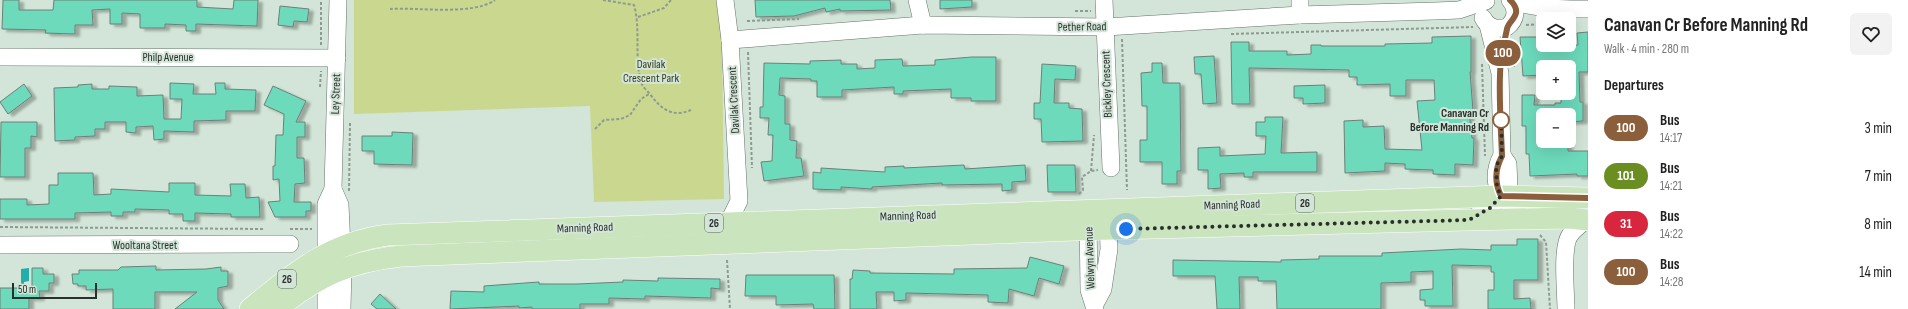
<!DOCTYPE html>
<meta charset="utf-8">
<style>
body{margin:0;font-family:"Sofia Sans Condensed",sans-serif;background:#f2f2f2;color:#222;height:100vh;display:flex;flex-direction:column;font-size:15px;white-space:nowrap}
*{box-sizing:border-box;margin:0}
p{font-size:13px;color:#767676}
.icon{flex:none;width:22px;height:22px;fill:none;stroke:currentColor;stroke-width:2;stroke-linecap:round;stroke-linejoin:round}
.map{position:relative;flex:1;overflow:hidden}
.drawer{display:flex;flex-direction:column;background:#fff;width:320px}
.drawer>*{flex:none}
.badge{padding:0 8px;border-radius:13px;font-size:14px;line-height:26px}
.buttons{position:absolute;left:1536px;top:12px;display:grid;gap:8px}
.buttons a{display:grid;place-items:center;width:40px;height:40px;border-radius:6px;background:#fff;box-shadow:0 4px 16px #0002;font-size:20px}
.scale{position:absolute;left:12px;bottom:10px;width:85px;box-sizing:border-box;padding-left:4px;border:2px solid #29302b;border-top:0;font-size:11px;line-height:14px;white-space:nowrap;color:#29302b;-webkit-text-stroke:3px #d3e5d8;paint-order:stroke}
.you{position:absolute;width:20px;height:20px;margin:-10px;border:3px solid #fff;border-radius:50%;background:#1a73e8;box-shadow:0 0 0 6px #1a73e833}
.map>.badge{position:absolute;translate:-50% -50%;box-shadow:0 0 0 2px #fff}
h2{padding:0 16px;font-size:15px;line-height:36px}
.round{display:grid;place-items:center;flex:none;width:42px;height:42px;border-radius:6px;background:#f2f2f2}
.overview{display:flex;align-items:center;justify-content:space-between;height:68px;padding:0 16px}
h1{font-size:19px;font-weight:700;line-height:30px}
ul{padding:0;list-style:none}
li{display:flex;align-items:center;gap:12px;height:48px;padding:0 16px}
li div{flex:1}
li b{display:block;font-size:15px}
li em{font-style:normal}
li .badge{min-width:44px;font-weight:700;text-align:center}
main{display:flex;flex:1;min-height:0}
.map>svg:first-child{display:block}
</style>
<main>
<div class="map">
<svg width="1588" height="309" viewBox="0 0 1588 309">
<defs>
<filter id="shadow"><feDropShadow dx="4.5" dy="2.5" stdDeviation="1" flood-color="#0004"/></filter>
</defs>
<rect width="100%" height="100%" fill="#d3e5d8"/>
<path fill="#cad88f" d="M354 0H716L722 40 724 199 594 202 590 106 354 114Z"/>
<path fill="#23aeaa" d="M29 268V281L24 282V285H21V269Z"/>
<g fill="#6ddabc" stroke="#6c8079" filter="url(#shadow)">
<path d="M3 0H19V10H53L54 0H197V7L233 9 234 0H258L257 26 196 24V31H186V25L165 24V28H140V14L122 13V24H110V9L92 10 93 25H75V34L45 33 46 30 2 29Z"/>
<path d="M755 0H890L891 10 840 11V9L826 12 825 8 794 16 756 17Z"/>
<path d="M940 0H972V7L940 9Z"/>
<path d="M280 6 309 9 307 22 294 21 293 27 278 25Z"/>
<path d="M1588 32V72H1579L1580 102H1583V121L1569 122V115H1543V141H1568V151H1588V176H1577V174L1530 176 1529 154H1526V126H1522V95H1535L1534 105H1555V103H1561V93H1569V67H1543V75L1523 76 1520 37H1540L1541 45H1578L1577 33Z"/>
<path d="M1471 36V72H1470L1473 111H1469L1472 138H1474L1473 165 1455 164V175L1433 174V170L1405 169V164L1385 163V171L1345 173 1344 121 1363 120V127L1384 126 1385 149 1422 150 1417 101 1435 100 1434 80H1406V96H1390V84L1357 85V77H1349V70L1249 68 1250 104H1232L1231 42H1249V51H1287V55L1311 54V45H1321V46H1385V44L1432 43V37Z"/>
<path d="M1214 56 1217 103 1203 104 1201 74H1195L1194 57Z"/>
<path d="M972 57H996V101H971V98H951V89L903 91V94H894V87L842 90V97H817V81H811V79L780 78 779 95 785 96V124H790V140L797 141 796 158H801L804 176 764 181 761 162 772 161 773 135H768L769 118H760V107H763L764 63 810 64V61L841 60V64H857V69L875 68V60L902 59 903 66 935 65V60Z"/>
<path d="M1152 63H1162L1163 83H1180L1181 171H1177V184H1162V162H1140V140H1147V106H1142L1141 73 1152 72Z"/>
<path d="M1042 64 1076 66 1075 80 1055 79 1054 103H1069V108L1082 109 1083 141 1042 142 1041 119H1034V103H1040Z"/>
<path d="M170 83 194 84 193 94H216L215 83H225V89L256 90 255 111H226V120L194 121V132L164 131V139L154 140 153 126 136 127V133L126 132V122H105V129H95V136L75 137V140L55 141 54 88 78 87V85L92 84V89H109V86L137 87V96L163 95 164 119H181L182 99H170Z"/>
<path d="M24 84 32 96 8 114 0 102Z"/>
<path d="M1325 85V103L1303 104V98H1294V86Z"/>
<path d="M273 86 306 101 296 122H305V137H297V158H304L305 183 295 184 294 202H311V211H306V217H275L268 202 280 201 279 179 273 180V166H275L276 135H283L284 114 264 105Z"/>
<path d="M1265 117H1283L1281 153 1317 152V172H1253V177H1244V173L1220 174 1221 188 1208 189V170H1198V148L1220 147V156L1265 154 1266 136H1256V122H1265Z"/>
<path d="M1 122H37V137L31 136V148H25V177H0Z"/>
<path d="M392 132 413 133 412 165 374 164V151H362V136H392Z"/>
<path d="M964 165 965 169 1025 165 1026 181 1012 182V190L1002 191V184L942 185V183L872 187V189L841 187V190L813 189V172L821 173V168L885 172V167L904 166V168Z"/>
<path d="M1047 165H1075L1076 192H1048Z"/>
<path d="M58 173H93L94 195 111 194V189L169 192V183H195V195L231 196 230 184H245L246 198 259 197 260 217H231V214L195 213V221H183V214H169V210L135 209V212H123V216H111V212L75 213V219H0V199H27V205L49 204V185H58Z"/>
<path d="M1517 239H1538V280H1514V299L1530 298 1531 309H1488V290H1494V272H1491V266L1452 265 1453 306H1425V300H1420V290L1433 289V271L1411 272V282L1381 283V309H1277L1276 281H1258V277H1239L1240 309H1217L1215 276H1173V260L1281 262V260L1319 259V256H1382V253L1461 249 1491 250V245H1517Z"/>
<path d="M1030 257 1064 266 1059 284 1039 278 1034 296 1009 289 1008 303 988 302V295L906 293V300L894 301V292H876L877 309H850V279H852L853 270 870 271V273L954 274V269L1027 268Z"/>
<path d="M156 266V270L206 269 221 267V271H228V286L218 288V300L224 309H175L197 292H155V309H113V289L86 290V286H78V284H73L72 274H79V270H118L121 267Z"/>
<path d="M32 268H43V274H54V283H49V291H39L40 298H29V309H0V288H32Z"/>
<path d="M746 275H834L835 309H814L813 304 776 305V296H745Z"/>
<path d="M658 278 720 279V289L711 288V298L645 296V299L609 298V304H580V309H532V307L519 308V306L450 309 451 291 484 292V286L539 282V284H577L623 282V280L658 281Z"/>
<path d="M380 294 396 309H377L371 304Z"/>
</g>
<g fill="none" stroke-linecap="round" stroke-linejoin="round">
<g stroke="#647368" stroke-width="18">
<g id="minor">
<path d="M725 0 730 40 739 201 728 223"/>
<path d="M917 0 923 25"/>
<path d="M1104 0 1111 168"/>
<path d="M1300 0V15"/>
<path d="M1512 1C1537 9 1562 9 1588 9"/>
<path d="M1483 18C1488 28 1497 30 1507 27 1516 20 1518 9 1510 0"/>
<path d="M1488 25 1500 73 1502 155C1492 174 1494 195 1514 207 1521 211 1533 209 1541 209"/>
<path d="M730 40 923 25 1106 27 1300 15 1435 11 1459 10 1486 1"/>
<path d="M0 57 337 58"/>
<path d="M333 189 340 205 343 268 342 309"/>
<path d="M1088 216 1089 290 1095 309"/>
<path d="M1469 220 1490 208 1509 187 1508 164 1502 155"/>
<path d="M0 245 290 244"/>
<path d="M1095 304 1103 289 1109 249 1108 217"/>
<path d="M326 309V204L333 189 338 0"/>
<path d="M1566 309C1566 293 1561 247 1570 235 1574 229 1581 224 1586 220"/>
</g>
</g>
<g stroke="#fff" stroke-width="22">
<g id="major">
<path d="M250 309C293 273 331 242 388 235L1501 196 1588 198"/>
<path d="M277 309C318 276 348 262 401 256L1074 230 1467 220 1570 218 1588 220"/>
</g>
</g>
<g stroke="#8d9a91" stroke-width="2" stroke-dasharray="3 2" stroke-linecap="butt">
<path d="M603 0 634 5C641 30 634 57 641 82 642 86 647 91 650 94 661 109 672 118 691 110"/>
<path d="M390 9C418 7 472 16 495 0"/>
<path d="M1075 11H1091"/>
<path d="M638 17 664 8 671 0"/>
<path d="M747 21 799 19"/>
<path d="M1526 25 1543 24"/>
<path d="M1231 34 1473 27"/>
<path d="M1122 39 1127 190"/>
<path d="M1513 40 1514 67"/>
<path d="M321 45V0"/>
<path d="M748 52 752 168"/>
<path d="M1482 64 1485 156"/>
<path d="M320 87 321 71"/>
<path d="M595 129 604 120 621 119 630 115 641 99 649 94"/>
<path d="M1091 171 1094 135"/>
<path d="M349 191 350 123"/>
<path d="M1079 194 1083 190 1082 177 1091 171 1098 170"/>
<path d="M0 227 264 229"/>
<path d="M290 229H312"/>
<path d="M1540 235 1546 242 1550 309"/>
<path d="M727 260 730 309"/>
</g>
<use href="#minor" stroke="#fff" stroke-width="17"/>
<use href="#major" stroke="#cae4be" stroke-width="21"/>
</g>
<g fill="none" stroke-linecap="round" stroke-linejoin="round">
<g stroke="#fff" stroke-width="9">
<path id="line" d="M1510 0C1525 15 1508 20 1507 29 1504 43 1500 61 1500 75 1499 102 1501 129 1502 156 1495 169 1494 182 1501 196L1588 198"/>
</g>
<use href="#line" stroke="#8b5e3c" stroke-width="6"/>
<path stroke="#29302b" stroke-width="4" stroke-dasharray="0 7.2" d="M1126 229 1469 220 1490 208 1501 196 1497 187 1496 166 1502 156 1501 114V120"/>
</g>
<circle fill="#fff" stroke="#8b5e3c" stroke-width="2" cx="1501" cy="120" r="8"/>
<g text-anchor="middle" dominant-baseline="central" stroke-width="4" stroke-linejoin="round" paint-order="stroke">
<g fill="#d3e5d8" stroke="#5c665f" stroke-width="1">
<rect x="1296" y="194" width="18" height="18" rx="3"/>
<rect x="705" y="214" width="18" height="18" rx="3"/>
<rect x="278" y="270" width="18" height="18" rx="3"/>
</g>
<g font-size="11" font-weight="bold" fill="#29302b">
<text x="1305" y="203">26</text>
<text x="714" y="223">26</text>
<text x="287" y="279">26</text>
</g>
<g font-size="12" fill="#29302b" stroke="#d3e5d8">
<text transform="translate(1082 27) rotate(-1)">Pether Road</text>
<text x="168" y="57">Philp Avenue</text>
<text transform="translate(1107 84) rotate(-92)">Bickley Crescent</text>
<text transform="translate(336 94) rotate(-88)">Ley Street</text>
<text transform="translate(734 100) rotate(-93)">Davilak Crescent</text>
<text transform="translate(1232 205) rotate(-2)">Manning Road</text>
<text transform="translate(908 216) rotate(-2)">Manning Road</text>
<text transform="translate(585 228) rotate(-2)">Manning Road</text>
<text x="145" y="245">Wooltana Street</text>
<text transform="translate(1090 258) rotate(-92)">Welwyn Avenue</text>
</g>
<g font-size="12" fill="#363c18" stroke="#d3e5d8">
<text x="651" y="64">Davilak<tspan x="651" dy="14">Crescent Park</tspan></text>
</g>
<g font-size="12" font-weight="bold" fill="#29302b" stroke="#d3e5d8" text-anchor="end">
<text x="1489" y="113">Canavan Cr<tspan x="1489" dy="14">Before Manning Rd</tspan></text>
</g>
</g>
</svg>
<div class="buttons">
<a><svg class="icon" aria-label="layers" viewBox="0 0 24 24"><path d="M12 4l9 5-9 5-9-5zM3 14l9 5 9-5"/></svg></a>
<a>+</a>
<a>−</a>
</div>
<div class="scale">50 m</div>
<div class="you" style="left:1126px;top:229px"></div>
<b class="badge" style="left:1503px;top:53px;background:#8b5e3c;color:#fff">100</b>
</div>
<section class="drawer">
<div class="overview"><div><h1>Canavan Cr Before Manning Rd</h1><p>Walk · 4 min · 280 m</p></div><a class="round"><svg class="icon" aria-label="heart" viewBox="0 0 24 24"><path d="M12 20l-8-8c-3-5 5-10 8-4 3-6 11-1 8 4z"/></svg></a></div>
<h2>Departures</h2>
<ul>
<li><span class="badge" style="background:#8b5e3c;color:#fff">100</span><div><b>Bus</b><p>14:17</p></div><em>3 min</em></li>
<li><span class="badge" style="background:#6b8e23;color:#fff">101</span><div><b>Bus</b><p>14:21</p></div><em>7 min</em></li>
<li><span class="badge" style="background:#d7263d;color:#fff">31</span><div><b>Bus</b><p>14:22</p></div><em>8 min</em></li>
<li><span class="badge" style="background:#8b5e3c;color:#fff">100</span><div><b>Bus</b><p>14:28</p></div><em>14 min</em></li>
</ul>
</section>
</main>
